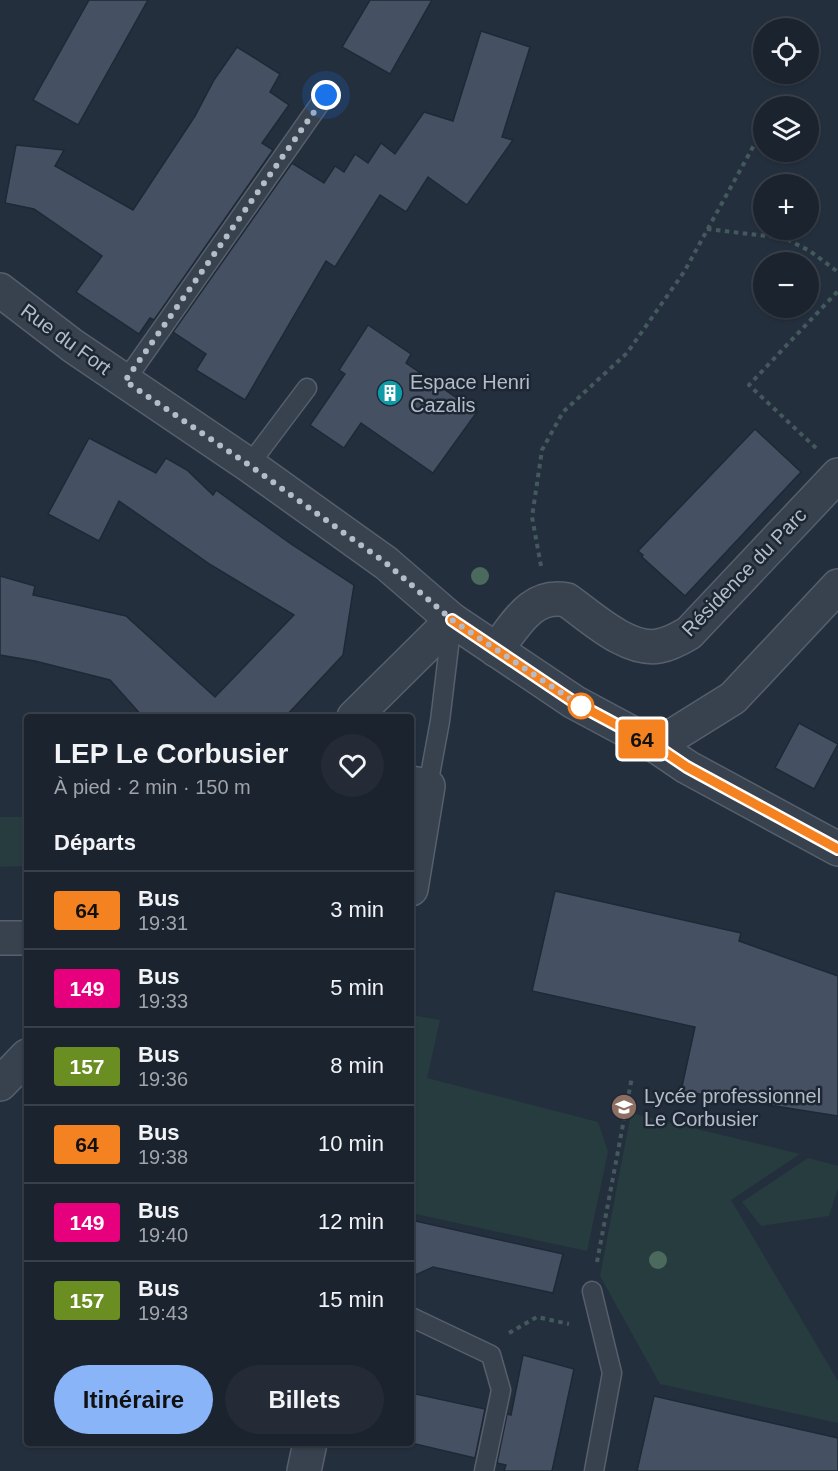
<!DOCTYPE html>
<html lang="fr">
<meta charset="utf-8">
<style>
body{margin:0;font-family:Arial,sans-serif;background:#242b36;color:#f1f3f6;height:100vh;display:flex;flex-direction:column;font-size:22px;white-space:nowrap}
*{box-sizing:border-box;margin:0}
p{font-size:20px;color:#a0a4aa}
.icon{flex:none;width:33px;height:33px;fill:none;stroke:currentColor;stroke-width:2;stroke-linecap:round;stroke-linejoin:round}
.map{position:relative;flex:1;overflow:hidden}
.side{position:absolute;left:24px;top:714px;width:390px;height:732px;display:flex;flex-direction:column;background:#1b232e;border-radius:6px;box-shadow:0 2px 4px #0004,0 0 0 2px #39404a}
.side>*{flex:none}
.badge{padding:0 12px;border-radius:4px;font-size:21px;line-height:39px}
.buttons{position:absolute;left:753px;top:18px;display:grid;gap:12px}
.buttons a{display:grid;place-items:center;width:66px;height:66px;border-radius:50%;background:#1b232e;box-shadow:0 2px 4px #0004,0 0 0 2px #39404a;font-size:30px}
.you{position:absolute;width:30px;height:30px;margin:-15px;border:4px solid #fff;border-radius:50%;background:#1a73e8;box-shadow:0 0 0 9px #1a73e833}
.map>.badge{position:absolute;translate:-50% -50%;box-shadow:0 0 0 3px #fff}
h2{padding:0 30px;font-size:22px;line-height:54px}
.round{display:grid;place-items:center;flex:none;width:63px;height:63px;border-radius:32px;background:#242b36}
.summary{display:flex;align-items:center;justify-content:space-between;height:102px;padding:0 30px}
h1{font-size:28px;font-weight:700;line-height:45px}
.action{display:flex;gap:12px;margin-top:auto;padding:12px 30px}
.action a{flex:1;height:69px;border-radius:36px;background:#8ab4f8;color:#111;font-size:24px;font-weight:700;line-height:69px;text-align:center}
.action a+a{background:#242b36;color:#f1f3f6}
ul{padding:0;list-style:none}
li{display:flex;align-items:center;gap:18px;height:78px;padding:0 30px;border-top:2px solid #39404a}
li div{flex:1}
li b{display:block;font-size:22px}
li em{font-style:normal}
li .badge{min-width:66px;font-weight:700;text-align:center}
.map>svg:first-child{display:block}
</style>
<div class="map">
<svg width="838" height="1471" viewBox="0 0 838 1471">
<rect width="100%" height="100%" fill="#242f3e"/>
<g fill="#263c3f">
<path d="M0 817H23V866L0 867Z"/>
<path d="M411 1015 440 1020 427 1078 598 1122 608 1152 587 1251 411 1213Z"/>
<path d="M631 1113 800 1154 731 1200 838 1381V1423L660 1384 600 1276Z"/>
<path d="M808 1158 838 1166V1188L829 1216 761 1226 742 1202Z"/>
</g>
<g fill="#455162" stroke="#1f2835" stroke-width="1.5">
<path d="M89 0H148L78 125 33 100Z"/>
<path d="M370 0H432L390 74 342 47Z"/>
<path d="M481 31 530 47 502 137 513 140 467 205 428 177 406 212 380 195 335 267 326 261 245 400 196 370 206 354 173 332 292 163 324 183 335 166 344 172 355 154 368 163 381 143 395 154 424 112 453 121Z"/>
<path d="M237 47 280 74 270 92 289 105 262 143 273 150 154 320 150 318 139 334 76 292 102 256 34 209 5 203 16 145 64 150 55 166 133 210 195 116 214 80Z"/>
<path d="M368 325 411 354 406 363 477 412 433 473 361 423 344 448 310 425 345 374 339 370Z"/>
<path d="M755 429 801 472 685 596 642 557 643 555 638 551Z"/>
<path d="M89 438 156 473 166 458 187 470 213 495 216 490 291 544 354 585 343 655 285 717H143L110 680 35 661 0 655V576L35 586 33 595 126 616 215 697 294 615 211 565 119 501 99 541 48 514Z"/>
<path d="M799 723 838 744 814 789 775 768Z"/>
<path d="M555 891 741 933 739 941 838 976V1116L681 1091 695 1027 532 991Z"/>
<path d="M411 1220 563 1254 553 1293 433 1267 411 1277Z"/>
<path d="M523 1355 574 1369 552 1471H504L506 1465 497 1463 507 1414 511 1415Z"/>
<path d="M411 1393 485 1409 475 1458 411 1443Z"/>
<path d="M654 1396 838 1438V1471H637Z"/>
</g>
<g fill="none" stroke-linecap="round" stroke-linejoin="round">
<g stroke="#565f6c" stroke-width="21">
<g id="lane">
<path d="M125 381 326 95"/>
<path d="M249 465 307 388"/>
<path d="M428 786 440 721 452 621"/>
<path d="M592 1291 612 1373 594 1471"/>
<path d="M411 1317 491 1355 501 1390 484 1471"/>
</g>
</g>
<g stroke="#565f6c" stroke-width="36">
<g id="street">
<path d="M0 290 73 346 249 465 386 563 452 620 574 702 656 746 687 767 838 849"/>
<path d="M496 650C516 625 531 593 567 600 591 617 628 652 659 646 670 644 679 639 689 633L838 475"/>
<path d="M354 717 452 620"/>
<path d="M656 746 733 698 838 586"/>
<path d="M411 783 428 786 411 889"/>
<path d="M0 938H27"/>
<path d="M0 1084 27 1056"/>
<path d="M304 1471 310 1443"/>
</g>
</g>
<g stroke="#44595c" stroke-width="4" stroke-dasharray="4.5 4.5" stroke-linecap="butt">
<path d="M707 229 784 238 810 251 838 272"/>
<path d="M816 448 749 385 838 291"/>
<path d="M541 566 532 517 542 450 563 412 627 353 684 272 764 127"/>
<path d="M597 1262 632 1077"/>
<path d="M509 1333 537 1317 569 1324"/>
</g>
<use href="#lane" stroke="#38414e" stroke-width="18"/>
<use href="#street" stroke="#38414e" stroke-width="33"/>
</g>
<g fill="#4b6a5d">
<circle cx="480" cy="576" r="9"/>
<circle cx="658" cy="1260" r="9"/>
</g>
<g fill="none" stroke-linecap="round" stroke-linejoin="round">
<g stroke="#fff" stroke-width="14">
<path id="line" d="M452 620 574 702 656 746 687 767 838 849"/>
</g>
<use href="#line" stroke="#f58220" stroke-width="9"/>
<path stroke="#b4bcc9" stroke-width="6" stroke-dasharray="0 10.8" d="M326 95 125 381 249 465 386 563 452 620 581 706"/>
</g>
<defs>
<g id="building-disc" transform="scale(1.35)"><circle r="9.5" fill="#0f9aa8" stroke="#1d2633"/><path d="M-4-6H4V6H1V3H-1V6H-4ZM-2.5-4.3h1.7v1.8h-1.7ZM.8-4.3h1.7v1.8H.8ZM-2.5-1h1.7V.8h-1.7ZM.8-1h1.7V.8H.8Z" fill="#fff"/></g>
<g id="school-disc" transform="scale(1.35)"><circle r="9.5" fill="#8d6e63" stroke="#1d2633"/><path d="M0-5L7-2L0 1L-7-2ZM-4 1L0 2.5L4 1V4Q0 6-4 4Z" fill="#fff"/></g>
</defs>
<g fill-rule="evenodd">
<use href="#building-disc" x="390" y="393"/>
<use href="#school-disc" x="624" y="1107"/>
</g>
<circle fill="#fff" stroke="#f58220" stroke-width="3" cx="581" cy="706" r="12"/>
<g text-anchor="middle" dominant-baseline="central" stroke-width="5" stroke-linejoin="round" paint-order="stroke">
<g font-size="20" fill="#b4bcc9" stroke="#1d2633">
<text transform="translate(66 339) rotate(36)">Rue du Fort</text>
<text transform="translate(744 572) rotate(-46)">Résidence du Parc</text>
</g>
<g font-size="20" fill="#b4bcc9" stroke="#1d2633" text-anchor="start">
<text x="410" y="382">Espace Henri<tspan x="410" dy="23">Cazalis</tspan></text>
<text x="644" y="1096">Lycée professionnel<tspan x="644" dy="23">Le Corbusier</tspan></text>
</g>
</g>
</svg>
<div class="buttons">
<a><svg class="icon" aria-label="locate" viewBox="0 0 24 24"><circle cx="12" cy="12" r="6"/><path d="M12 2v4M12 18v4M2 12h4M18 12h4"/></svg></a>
<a><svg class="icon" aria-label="layers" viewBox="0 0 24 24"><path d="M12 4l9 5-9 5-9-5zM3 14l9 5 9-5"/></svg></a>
<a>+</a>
<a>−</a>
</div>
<div class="you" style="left:326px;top:95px"></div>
<b class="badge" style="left:642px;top:739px;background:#f58220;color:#111">64</b>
<section class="side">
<div class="summary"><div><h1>LEP Le Corbusier</h1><p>À pied · 2 min · 150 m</p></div><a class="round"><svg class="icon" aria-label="heart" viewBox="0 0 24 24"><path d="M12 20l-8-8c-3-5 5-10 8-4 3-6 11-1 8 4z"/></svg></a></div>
<h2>Départs</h2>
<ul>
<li><span class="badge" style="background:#f58220;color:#111">64</span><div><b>Bus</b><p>19:31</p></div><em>3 min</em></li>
<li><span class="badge" style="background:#e6007e;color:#fff">149</span><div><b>Bus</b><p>19:33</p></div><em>5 min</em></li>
<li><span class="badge" style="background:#6b8e23;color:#fff">157</span><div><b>Bus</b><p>19:36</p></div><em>8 min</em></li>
<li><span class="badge" style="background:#f58220;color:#111">64</span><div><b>Bus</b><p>19:38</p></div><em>10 min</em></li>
<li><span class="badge" style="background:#e6007e;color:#fff">149</span><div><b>Bus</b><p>19:40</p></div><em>12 min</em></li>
<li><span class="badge" style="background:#6b8e23;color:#fff">157</span><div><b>Bus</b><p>19:43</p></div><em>15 min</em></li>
</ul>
<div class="action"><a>Itinéraire</a><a>Billets</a></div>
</section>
</div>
